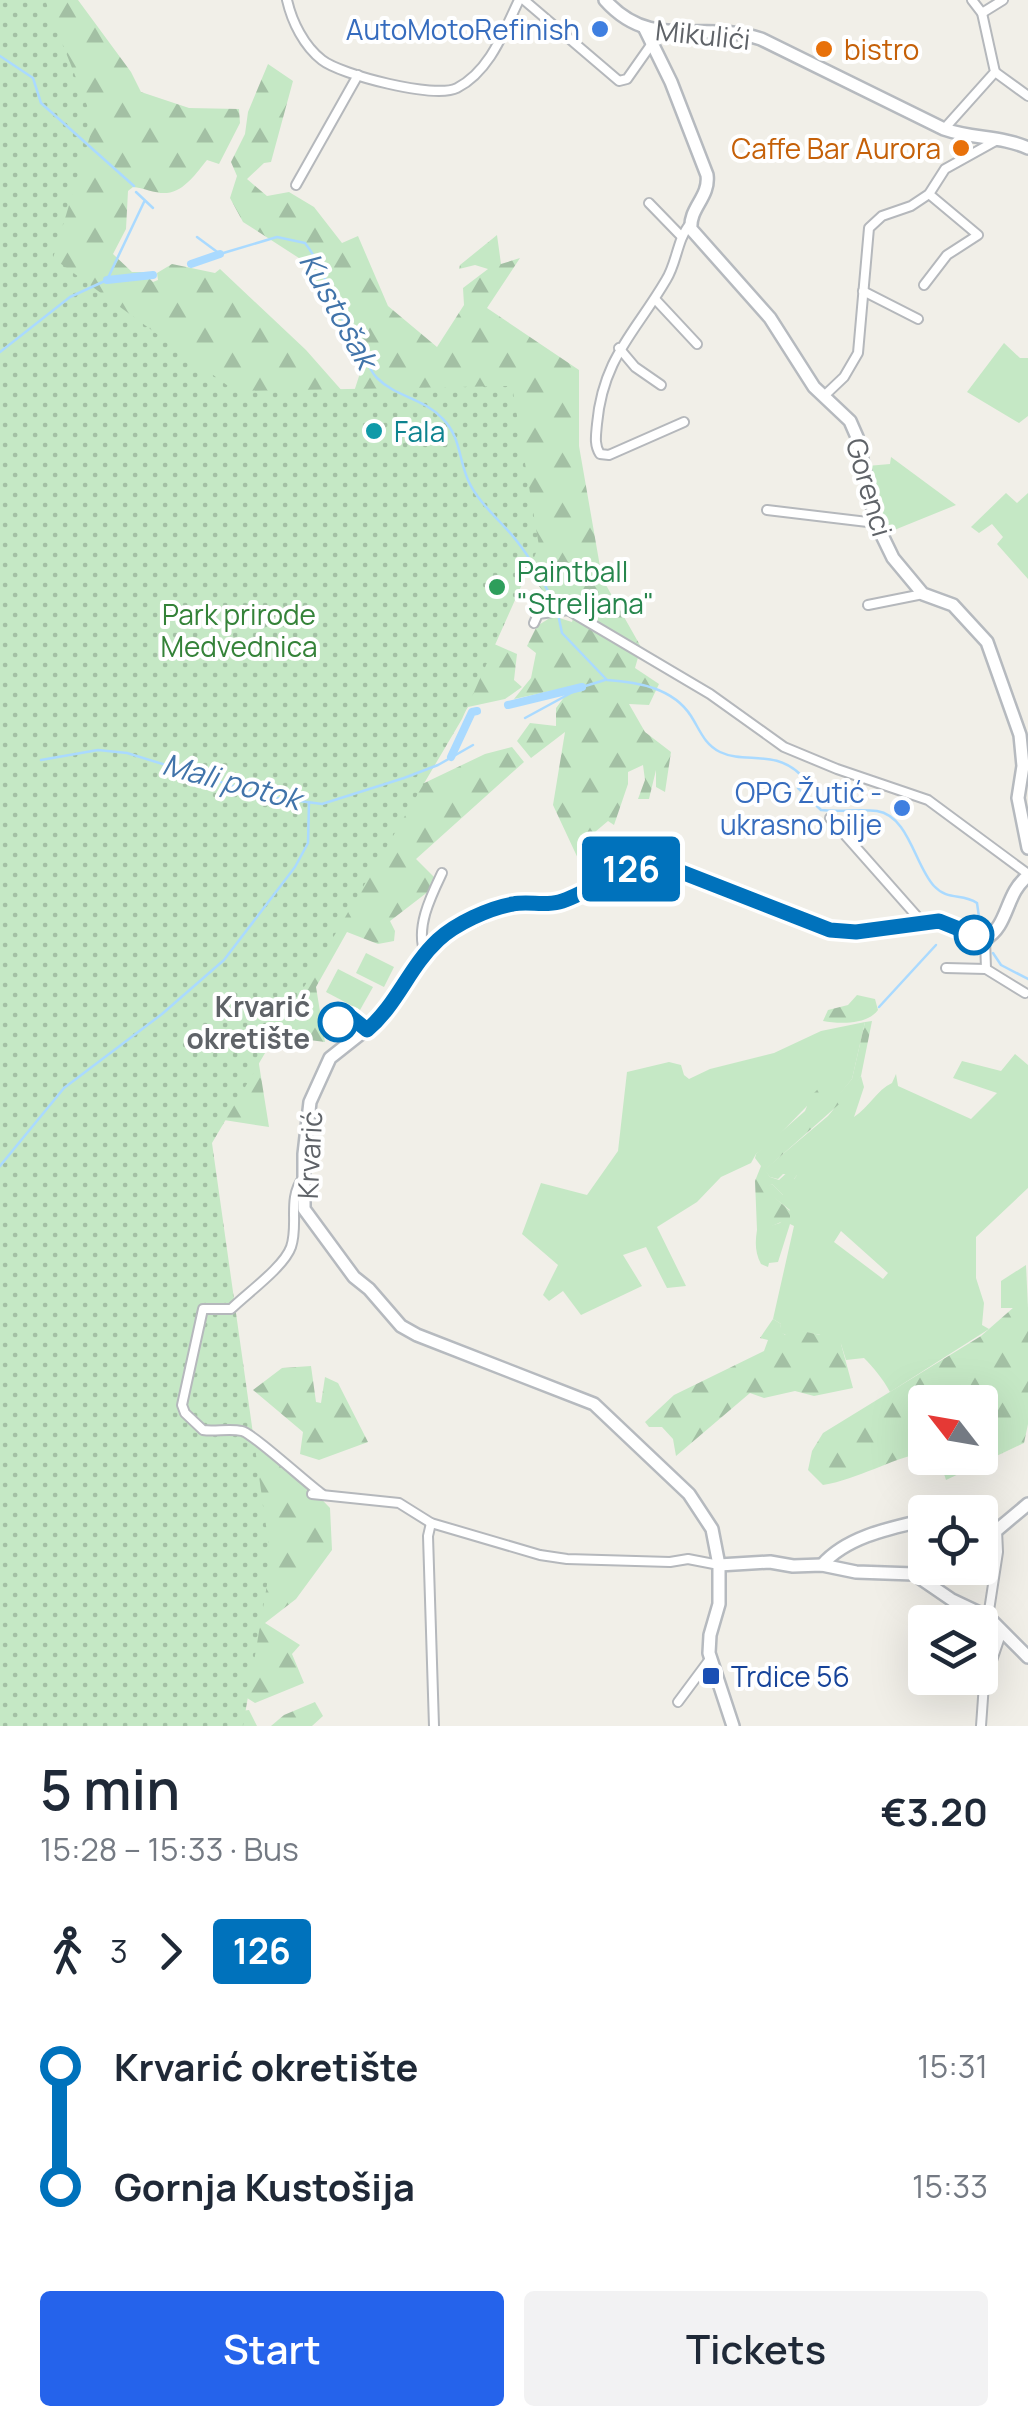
<!DOCTYPE html>
<meta charset="utf-8">
<style>
body{margin:0;font-family:Manrope,sans-serif;background:#f2f2f3;color:#1f2937;height:100vh;display:flex;flex-direction:column;font-size:38px;white-space:nowrap}
*{box-sizing:border-box;margin:0}
p{font-size:32px;color:#747a83}
.icon{flex:none;width:55px;height:55px;fill:none;stroke:currentColor;stroke-width:2;stroke-linecap:round;stroke-linejoin:round}
.map{position:relative;height:1726px;overflow:hidden}
.panel{display:flex;flex-direction:column;background:#fff;flex:1}
.panel>*{flex:none}
.badge{padding:0 20px;border-radius:8px;font-size:35px;line-height:65px}
.needle{width:65px;rotate:301deg}
.tools{position:absolute;left:908px;top:1385px;display:grid;gap:20px}
.tools a{display:grid;place-items:center;width:90px;height:90px;border-radius:10px;background:#fff;box-shadow:0 10px 40px #0002;font-size:50px}
.map>.badge{position:absolute;translate:-50% -50%;box-shadow:0 0 0 5px #fff}
.legs{display:flex;align-items:center;gap:15px;height:110px;padding:0 40px;font-size:32px}
.legs p{margin-inline-start:auto}
.headline{display:flex;align-items:center;justify-content:space-between;height:170px;padding:0 40px}
h1{font-size:55px;font-weight:600;line-height:75px}
.action{display:flex;gap:20px;margin-top:auto;padding:20px 40px}
.action a{flex:1;height:115px;border-radius:10px;background:#2563eb;color:#fff;font-size:40px;font-weight:600;line-height:115px;text-align:center}
.action a+a{background:#f2f2f3;color:#1f2937}
ul{padding:0 40px;list-style:none}
li{display:flex;align-items:center;gap:35px;height:120px;font-size:38px}
li i{display:grid;place-items:center;width:15px;height:100%;margin:0 12px;background:currentColor}
li i::after{content:'';width:25px;height:25px;margin:-12px;border:8px solid;border-radius:50%;background:#fff}
li p{margin-inline-start:auto}
li:first-child i{background:linear-gradient(#0000 50%,currentColor 0)}
li:last-child i{background:linear-gradient(currentColor 50%,#0000 0)}
.map>svg:first-child{display:block}
</style>
<div class="map">
<svg width="1028" height="1726" viewBox="0 0 1028 1726">
<defs>
<pattern id="forest-firs" width="22" height="20" patternUnits="userSpaceOnUse" patternTransform="scale(2.5)"><rect width="22" height="20" fill="#c5e8c5"/><path d="M5 1l3.5 6h-7zM16 11l3.5 6h-7z" fill="#a3c0a4"/></pattern>
<pattern id="park-dots" width="8" height="8" patternUnits="userSpaceOnUse" patternTransform="scale(2.5)"><rect width="8" height="8" fill="#c5e8c5"/><path d="M2 2h.1M6 6h.1" fill="none" stroke="#a3c0a4" stroke-width="1.8" stroke-linecap="round"/></pattern>
</defs>
<rect width="100%" height="100%" fill="#f1efe8"/>
<g fill="#c5e8c5" fill-rule="evenodd">
<path d="M1004 343 1020 358H1028V416L1019 423 967 392Z"/>
<path d="M891 457 956 505 882 535 867 466 890 464Z"/>
<path d="M1006 493 1017 503 1028 493V579L997 544 1003 537 992 524 979 533 971 527Z"/>
<path d="M366 953 394 967 384 987 356 973Z"/>
<path d="M338 969 373 987 360 1010 326 992Z"/>
<path d="M865 1022 852 1079 839 1095 807 1106 771 1143 756 1154 751 1163 721 1177 697 1202 657 1227 686 1286 667 1288 646 1247 623 1255 642 1286 581 1315 563 1291 549 1301 543 1295 558 1265 522 1234 541 1183 587 1195 618 1151 627 1072 669 1062 681 1065 684 1075 689 1079 710 1069 774 1053 821 1031Z"/>
<path d="M1015 1054 1028 1065V1188L976 1237V1278L984 1303 982 1325 989 1329 890 1392C883 1379 874 1368 864 1358L846 1360 841 1344 821 1335 793 1330 786 1335 779 1332 781 1324 773 1319 794 1226 790 1224 778 1262 769 1263 768 1267 761 1264C755 1253 755 1242 757 1230L780 1223 790 1210 764 1190 766 1187 772 1184 783 1195 797 1175 783 1174 778 1179 770 1177 764 1170 828 1116 861 1076 864 1087 854 1117C869 1107 877 1090 892 1083L896 1074 898 1086 971 1119 997 1093 953 1078 962 1061 1001 1071ZM841 1231 888 1273 883 1279 834 1242Z"/>
<path d="M1026 1265 1028 1308H1001V1281Z"/>
</g>
<g fill="url(#forest-firs)">
<path d="M0 0H78L131 72 141 92 189 108 239 109 240 123 219 164 207 160C197 172 185 191 167 193 156 194 144 188 133 187L128 191 126 229 113 254 132 272H143L153 282 158 280 157 273 172 264 215 273 220 269 306 350 351 401 361 370 324 307 302 260 243 222 230 198 237 176 231 162 245 134 248 112 268 64 293 81 271 162 264 163 247 179 267 196 289 192 314 207 342 243 358 236 388 306 437 347 464 305 463 288 488 269 475 265 459 269 460 265 497 235 501 264 520 258 487 308 579 370V446L602 578 641 647 635 668 659 684 649 705 629 704 645 732 671 752 665 792 656 787V770L649 799H638L645 780 643 765 628 772V784L614 825 608 821 595 832 581 865 553 805 565 732 531 758 517 741 530 723 556 726V708L565 696 560 689 514 699 531 678 536 653 527 646 537 626 553 616 572 622 575 609 552 602 507 547 492 643 517 654 514 680 522 687 505 699 468 707 416 787 485 754 512 747 524 762 416 859 436 879 429 891 390 921 395 931 394 941 378 944 347 932 316 987 325 1042 254 1033 269 1127 166 1111 167 1409 261 1437 330 1508 332 1550 296 1599 265 1623 300 1645 292 1654 304 1683 255 1703 228 1686 223 1713 249 1710 257 1726H0Z"/>
<path d="M857 995 875 999 878 1010C867 1025 839 1024 823 1021L828 1010 848 1005Z"/>
<path d="M872 1021 861 1076 846 1098 765 1170 770 1177 779 1180 792 1168 801 1170 794 1179 798 1190 794 1196 783 1195 772 1184 765 1189 790 1211V1218L763 1230H757L755 1181 761 1166 755 1158 756 1154 805 1111 807 1106 804 1103 823 1084 839 1094 852 1079 865 1022Z"/>
<path d="M1014 1307 1028 1308V1424L1024 1443 946 1480 939 1458H980V1402H925V1452C890 1459 859 1479 823 1485L808 1470 812 1451 823 1433 981 1336Z"/>
<path d="M773 1319 781 1324 780 1331 785 1335 793 1329 820 1335 827 1325 833 1327 841 1344 853 1388 814 1396 795 1391 764 1398 750 1393 676 1456 673 1439 662 1427H649L645 1422 674 1395 764 1351 768 1340 760 1338Z"/>
<path d="M311 1366 316 1402 321 1403 325 1377 338 1383 368 1442 319 1460 300 1454 303 1432 253 1390 282 1368Z"/>
<path d="M315 1702 323 1716 312 1726H271L284 1715Z"/>
</g>
<path fill="url(#park-dots)" d="M0 0H45L94 123 53 258 235 391 512 386 539 546 462 719 212 1143 271 1561 243 1726H0Z"/>
<g fill="none" stroke-linecap="round" stroke-linejoin="round">
<g stroke="#aadaff" stroke-width="2.5">
<path d="M0 56 33 78 41 103 134 186"/>
<path d="M136 192 153 208"/>
<path d="M197 237 220 254 277 237 305 243C323 266 329 293 342 319 346 328 354 335 359 344 365 355 368 369 377 378 396 397 423 398 442 418 461 437 458 457 468 480 478 503 501 521 516 540 529 556 548 588 555 607"/>
<path d="M0 352 70 297 107 280 144 202"/>
<path d="M558 614 562 633 607 680C638 682 673 688 691 716 700 730 704 744 720 752 745 764 775 749 801 775L798 788 821 810C839 812 860 809 877 811 909 816 915 866 934 886 948 901 962 893 977 903L981 931"/>
<path d="M525 718 582 687 605 680"/>
<path d="M41 760 98 750 127 753 269 797 322 804 404 778 438 765 473 745"/>
<path d="M993 953 1001 965 1028 979"/>
<path d="M879 1007 936 945"/>
<path d="M0 1166 64 1088 162 1014 224 960 295 867 308 843 309 802"/>
</g>
<g stroke="#aadaff" stroke-width="8">
<path d="M191 264 220 254"/>
<path d="M107 280 153 275"/>
<path d="M508 705 582 687"/>
<path d="M451 757 472 712 477 711"/>
</g>
<g stroke="#b5b8bc" stroke-width="12">
<g id="street">
<path d="M287 0C292 22 304 46 322 60 341 75 435 99 457 88 490 71 504 31 519 0"/>
<path d="M524 0 619 81 627 79 653 42"/>
<path d="M982 13 1003 0"/>
<path d="M995 72 1028 96"/>
<path d="M944 129 995 72 982 13 972 0"/>
<path d="M296 185 358 75"/>
<path d="M649 203 682 237"/>
<path d="M924 285 947 255 978 235 929 194"/>
<path d="M863 291 918 319"/>
<path d="M655 299 697 344"/>
<path d="M619 348 635 367 661 385"/>
<path d="M824 396 844 377 858 353 869 228 882 216 911 206 929 194 945 169 999 139"/>
<path d="M684 422 609 455 600 454C594 445 596 435 597 424 603 358 635 333 666 280 677 263 677 239 690 224"/>
<path d="M767 510 876 523"/>
<path d="M868 605 923 594"/>
<path d="M534 623 538 614 568 610 710 694 784 747 837 769 928 800 1028 874"/>
<path d="M830 818 922 922"/>
<path d="M985 939 986 969"/>
<path d="M425 953C415 928 431 896 442 873"/>
<path d="M946 968 986 969 1025 993"/>
<path d="M303 1178C287 1199 299 1224 291 1247 284 1267 246 1294 231 1309H203L182 1405 185 1413 203 1430C215 1432 229 1428 242 1431 252 1433 308 1484 322 1494"/>
<path d="M312 1494 399 1503 431 1523 540 1555 567 1559 670 1562 688 1559 719 1565"/>
<path d="M431 1523 428 1536 434 1726"/>
<path d="M988 1617 998 1552 997 1530"/>
<path d="M678 1702 710 1659"/>
<path d="M981 1726 984 1684 1001 1634"/>
</g>
</g>
<g stroke="#b6babf" stroke-width="16">
<g id="secondary">
<path d="M605 0C652 53 703 19 761 39L944 129C972 139 1002 136 1028 148"/>
<path d="M645 29 671 82 707 175C710 197 689 208 691 229L770 318 814 387 850 421 857 437 876 523 893 558 923 594 953 605 987 642 1020 735 1023 766 1018 798 1028 848"/>
<path d="M980 1530H997L1028 1504"/>
<path d="M719 1565 770 1562 793 1566 822 1565 856 1572 914 1574 952 1600 988 1617 1028 1657"/>
<path d="M822 1565C846 1537 890 1528 925 1520"/>
<path d="M733 1726 709 1653 710 1635 719 1604V1565L712 1529 689 1494 594 1404 417 1335 401 1326 369 1289 354 1277 304 1209V1154L310 1102 330 1058 383 1016 425 953 448 932 507 905 556 903 627 870 655 864 773 905 830 930 857 932 939 921 985 939C1009 926 1005 893 1028 876"/>
</g>
</g>
<use href="#street" stroke="#fff" stroke-width="8"/>
<use href="#secondary" stroke="#fff" stroke-width="11"/>
</g>
<g fill="none" stroke-linecap="round" stroke-linejoin="round">
<g stroke="#fff" stroke-width="22">
<path id="line-1" d="M338 1022 351 1017 367 1030C397 1005 409 967 438 940 455 924 489 908 513 904 528 901 544 906 559 902 595 892 626 857 666 866L830 930 856 932 939 921 974 935"/>
</g>
<use href="#line-1" stroke="#0072bc" stroke-width="15"/>
</g>
<g fill="#3f7fe0" stroke="#fff" stroke-width="4">
<circle cx="600" cy="29" r="10"/>
<circle cx="902" cy="808" r="10"/>
</g>
<g fill="#e8710a" stroke="#fff" stroke-width="4">
<circle cx="824" cy="49" r="10"/>
<circle cx="961" cy="148" r="10"/>
</g>
<circle fill="#0f9aa8" stroke="#fff" stroke-width="4" cx="374" cy="431" r="10"/>
<circle fill="#2e9e5b" stroke="#fff" stroke-width="4" cx="497" cy="587" r="10"/>
<g fill="#fff" stroke="#0072bc" stroke-width="5">
<circle cx="974" cy="935" r="18"/>
<circle cx="338" cy="1022" r="18"/>
</g>
<rect fill="#1a4fb4" stroke="#fff" stroke-width="4" x="701" y="1666" width="20" height="20" rx="5"/>
<g text-anchor="middle" dominant-baseline="central" stroke-width="8" stroke-linejoin="round" paint-order="stroke">
<g font-size="28" fill="#366cbe" stroke="#fff" text-anchor="end">
<text x="580" y="29">AutoMotoRefinish</text>
<text x="882" y="792">OPG Žutić -<tspan x="882" dy="32">ukrasno bilje</tspan></text>
</g>
<g font-size="28" fill="#5f6368" stroke="#fff">
<text transform="translate(703 34) rotate(6)">Mikulići</text>
<text transform="translate(870 487) rotate(74)">Gorenci</text>
<text transform="translate(309 1155) rotate(-87)">Krvarić</text>
</g>
<g font-size="28" fill="#c56008" stroke="#fff" text-anchor="start">
<text x="844" y="49">bistro</text>
<text x="941" y="148" text-anchor="end">Caffe Bar Aurora</text>
</g>
<g font-size="28" fill="#0d838f" stroke="#fff" text-anchor="start">
<text x="394" y="431">Fala</text>
</g>
<g font-size="28" fill="#27864d" stroke="#fff" text-anchor="start">
<text x="517" y="571">Paintball<tspan x="517" dy="32">"Streljana"</tspan></text>
</g>
<g font-size="28" fill="#348238" stroke="#fff">
<text x="239" y="614">Park prirode<tspan x="239" dy="32">Medvednica</tspan></text>
</g>
<g font-size="28" font-weight="bold" fill="#5f6368" stroke="#fff" text-anchor="end">
<text x="310" y="1006">Krvarić<tspan x="310" dy="32">okretište</tspan></text>
</g>
<g font-size="28" fill="#164399" stroke="#fff" text-anchor="start">
<text x="731" y="1676">Trdice 56</text>
</g>
<g font-size="30" font-style="italic" fill="#4174aa" stroke="#fff">
<text transform="translate(339 310) rotate(61)">Kustošak</text>
<text transform="translate(232 781) rotate(15)">Mali potok</text>
</g>
</g>
</svg>
<div class="tools">
<a><svg class="needle" viewBox="-14 -14 28 28"><path d="M0-13l5 13h-10z" fill="#e53935"/><path d="M0 13l5-13h-10z" fill="#747a83"/></svg></a>
<a><svg class="icon" aria-label="locate" viewBox="0 0 24 24"><circle cx="12" cy="12" r="6"/><path d="M12 2v4M12 18v4M2 12h4M18 12h4"/></svg></a>
<a><svg class="icon" aria-label="layers" viewBox="0 0 24 24"><path d="M12 4l9 5-9 5-9-5zM3 14l9 5 9-5"/></svg></a>
</div>
<b class="badge" style="left:631px;top:869px;background:#0072bc;color:#fff">126</b>
</div>
<section class="panel">
<div class="headline"><div><h1>5 min</h1><p>15:28 – 15:33 · Bus</p></div><b>€3.20</b></div>
<div class="legs"><svg class="icon" aria-label="walk" viewBox="0 0 24 24"><circle cx="13" cy="4" r="2"/><path d="M13 8l-2 6 4 7M11 14l-3 7M7 12l3-4h3l4 4"/></svg>3<svg class="icon" aria-label="forward" viewBox="0 0 24 24"><path d="M9 5l7 7-7 7"/></svg><b class="badge" style="background:#0072bc;color:#fff">126</b></div>
<ul>
<li><i style="color:#0072bc"></i><b>Krvarić okretište</b><p>15:31</p></li>
<li><i style="color:#0072bc"></i><b>Gornja Kustošija</b><p>15:33</p></li>
</ul>
<div class="action"><a>Start</a><a>Tickets</a></div>
</section>
